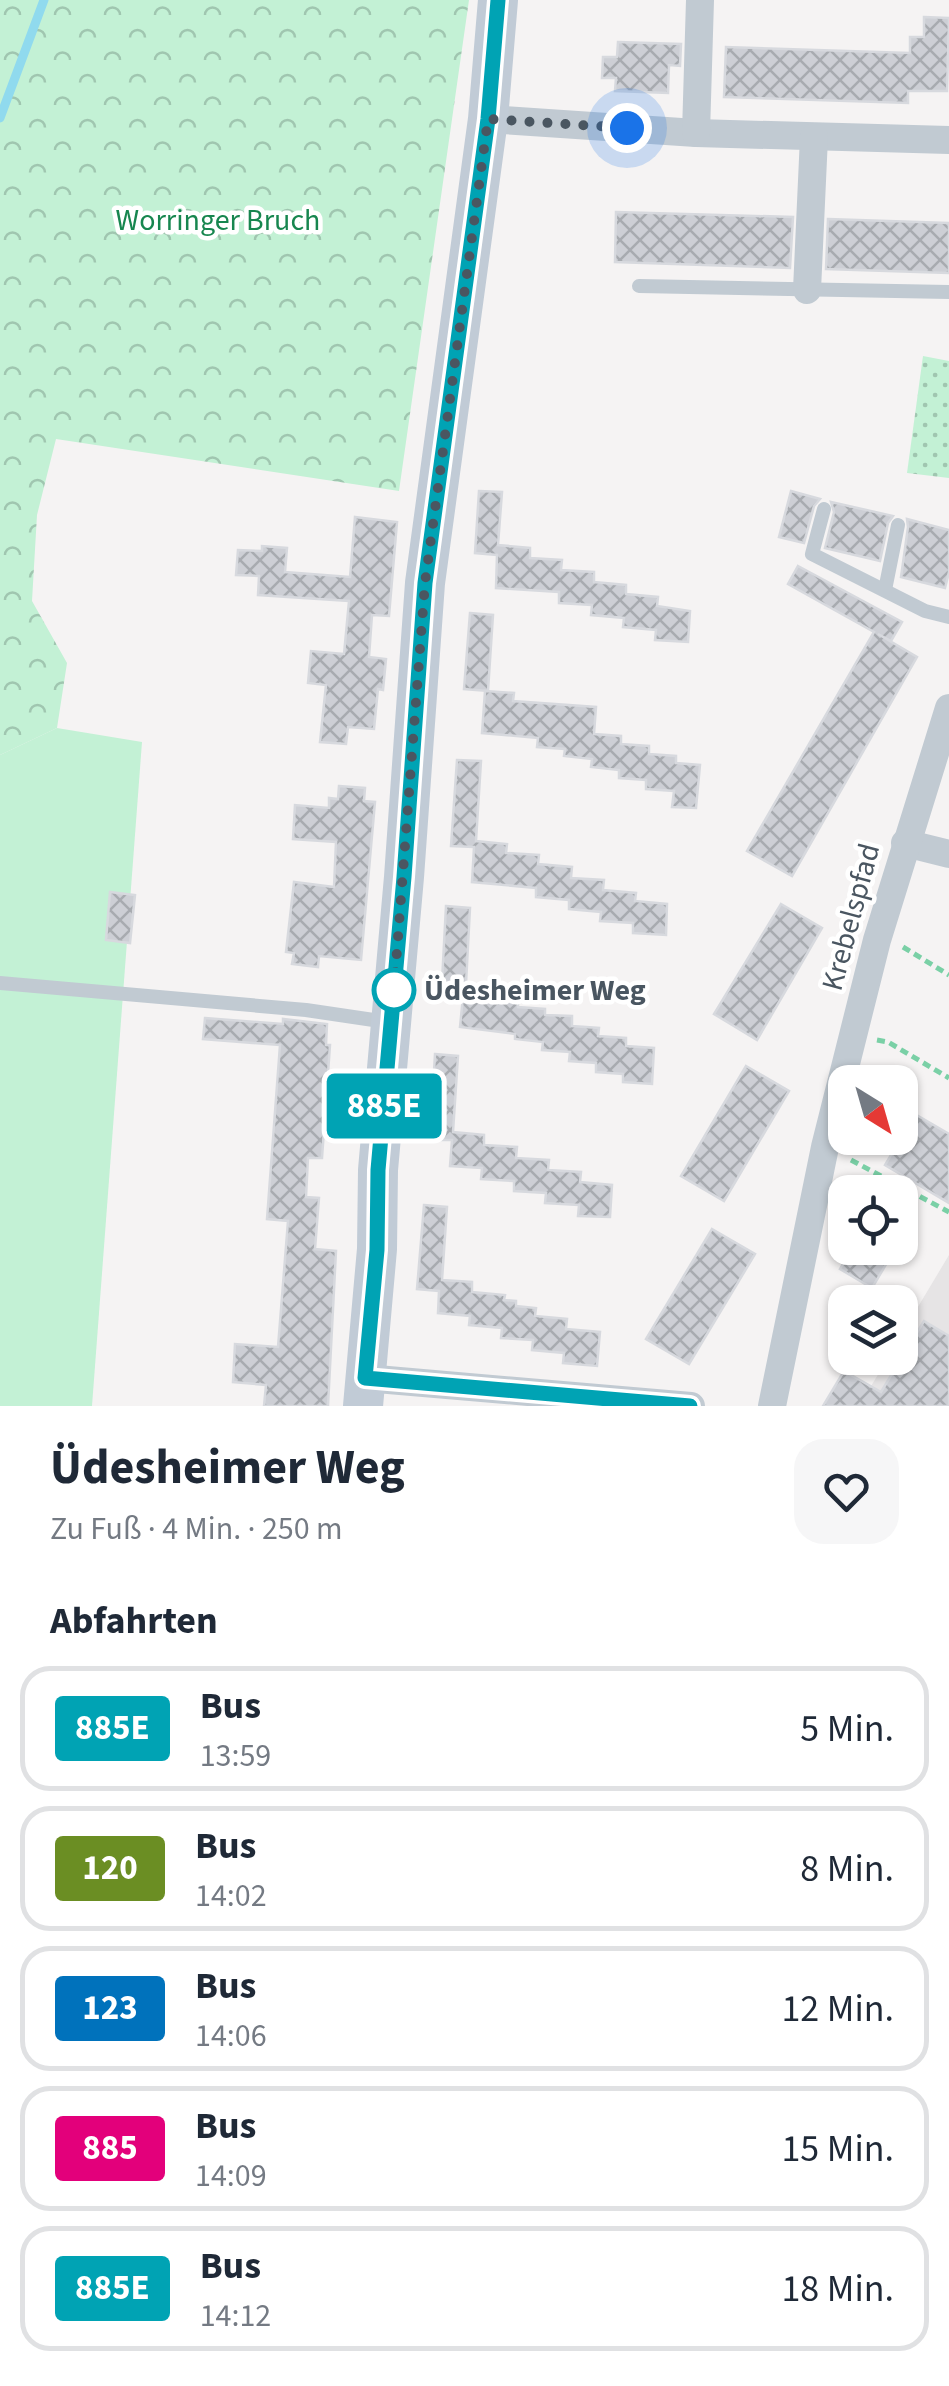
<!DOCTYPE html>
<html lang="de">
<meta charset="utf-8">
<style>
body{margin:0;font-family:"Source Sans 3",sans-serif;background:#f6f6f7;color:#1f2937;height:100vh;display:flex;flex-direction:column;font-size:38px;white-space:nowrap}
*{box-sizing:border-box;margin:0}
p{font-size:32px;color:#747a83}
.icon{flex:none;width:55px;height:55px;fill:none;stroke:currentColor;stroke-width:2;stroke-linecap:round;stroke-linejoin:round}
.map{position:relative;height:1406px;overflow:hidden}
.drawer{display:flex;flex-direction:column;background:#fff;flex:1}
.drawer>*{flex:none}
.badge{padding:0 20px;border-radius:8px;font-size:35px;line-height:65px}
.needle{width:65px;rotate:143deg}
.fabs{position:absolute;left:828px;top:1065px;display:grid;gap:20px}
.fabs a{display:grid;place-items:center;width:90px;height:90px;border-radius:20px;background:#fff;box-shadow:0 2px 8px #0004;font-size:50px}
.you{position:absolute;width:50px;height:50px;margin:-25px;border:8px solid #fff;border-radius:50%;background:#1a73e8;box-shadow:0 0 0 15px #1a73e833}
.map>.badge{position:absolute;translate:-50% -50%;box-shadow:0 0 0 5px #fff}
h2{padding:0 50px;font-size:38px;line-height:90px}
.round{display:grid;place-items:center;flex:none;width:105px;height:105px;border-radius:30px;background:#f6f6f7}
.summary{display:flex;align-items:center;justify-content:space-between;height:170px;padding:0 50px}
h1{font-size:48px;font-weight:700;line-height:75px}
ul{padding:0;list-style:none}
li{display:flex;align-items:center;gap:30px;height:125px;margin:0 20px 15px;padding:0 30px;border:5px solid #e0e1e3;border-radius:30px}
li div{flex:1}
li b{display:block;font-size:38px}
li em{font-style:normal}
li .badge{min-width:110px;font-weight:700;text-align:center}
.map>svg:first-child{display:block}
</style>
<div class="map">
<svg width="949" height="1406" viewBox="0 0 949 1406">
<defs>
<pattern id="forest-crowns" width="20" height="18" patternUnits="userSpaceOnUse" patternTransform="scale(2.5)"><rect width="20" height="18" fill="#c3f1d5"/><path d="M2 6a3 3 0 1 1 6 0M12 15a3 3 0 1 1 6 0" fill="none" stroke="#a0c6b0"/></pattern>
<pattern id="park-dots" width="8" height="8" patternUnits="userSpaceOnUse" patternTransform="scale(2.5)"><rect width="8" height="8" fill="#c3f1d5"/><path d="M2 2h.1M6 6h.1" fill="none" stroke="#a0c6b0" stroke-width="1.8" stroke-linecap="round"/></pattern>
<pattern id="building-cross-hatch" width="8" height="8" patternUnits="userSpaceOnUse" patternTransform="scale(2.5)"><rect width="8" height="8" fill="#cdcfd5"/><path d="M0 0l8 8M0 8l8-8" fill="none" stroke="#a8abb0"/></pattern>
</defs>
<rect width="100%" height="100%" fill="#f5f3f3"/>
<path fill="#e6e4e5" d="M949 1255V1406H859L888 1358H900V1337Z"/>
<path fill="url(#forest-crowns)" d="M0 0H469L399 491 56 439 37 515 32 601 67 663 57 728 0 755Z"/>
<path fill="url(#park-dots)" d="M923 356 949 361V478L907 473Z"/>
<path fill="#c3f1d5" d="M57 728 142 742 92 1406H0V755Z"/>
<g fill="none" stroke-linecap="round" stroke-linejoin="round">
<path stroke="#90daee" stroke-width="9" d="M0 118 44 0"/>
</g>
<g fill="url(#building-cross-hatch)" stroke="#d7d9de" stroke-width="2.5">
<path d="M924 17 949 18 947 91H908V103L724 97 726 47 910 53V37H924Z"/>
<path d="M618 42 681 44 680 66 669 65 668 93 615 91 616 78H602L603 57H617Z"/>
<path d="M616 212 793 217 790 268 615 262Z"/>
<path d="M828 219 949 223V273L826 269Z"/>
<path d="M479 491 502 492 498 545 530 548V558L562 560 561 570 594 572V582L626 585V594L658 597 657 606 690 611 688 642 655 640 656 630 623 627 624 618 591 615 592 605 559 603V592L496 588 497 555 475 553Z"/>
<path d="M791 491 820 499 814 506 804 543 779 537Z"/>
<path d="M831 502 893 516 888 523 880 561 825 548 834 512Z"/>
<path d="M355 517 397 522 389 616 372 615 369 657 386 659 383 690 378 689 374 729 348 727 346 744 320 742 326 685 308 683 311 651 344 654 349 601 258 595 259 576 236 575 238 550 262 551V546L287 548 285 572 350 577Z"/>
<path d="M907 519 949 530V572L945 588 901 577 908 527Z"/>
<path d="M798 566 902 622 891 641 878 634 917 657 792 876 747 851 874 632 788 584Z"/>
<path d="M470 613 493 615 488 691 464 689Z"/>
<path d="M485 691 514 693 513 701 596 707 594 734 621 736V744L649 746V754L676 756V763L700 765 696 808 672 807 674 791 646 789V780L619 778V770L591 767 592 759 564 756 565 749 537 747 538 738 482 733Z"/>
<path d="M457 760 481 761 476 841 507 844 506 853 539 855 538 864 572 867 571 878 604 880 603 890 636 893 635 901 667 904 666 935 633 933V923L600 921 601 912 569 909V900L536 897V888L472 882 474 847 451 846Z"/>
<path d="M339 786 365 788 364 801 375 802 361 960 319 956 318 967 292 964 294 953 286 952 294 882 334 887 336 842 293 839 295 805 329 808V798L338 799Z"/>
<path d="M110 892 135 895 130 943 106 940Z"/>
<path d="M781 904 822 928 757 1040 714 1014Z"/>
<path d="M446 906 470 908 466 984 442 982Z"/>
<path d="M464 986 491 987V996L518 1000V1007L545 1009V1015L572 1016V1026L599 1028 598 1036 626 1038V1046L654 1048 652 1084 623 1082V1074L596 1072V1063L569 1061 570 1052 542 1050 543 1042 515 1039V1034L460 1027Z"/>
<path d="M205 1018 283 1024V1019L327 1024 326 1045H330L322 1158H308L306 1197 319 1198 315 1249 336 1251 328 1406H264L266 1385 233 1382 235 1344 278 1347 288 1221 267 1219 280 1045 203 1039Z"/>
<path d="M435 1054 458 1056 453 1132 484 1135V1145L517 1147 516 1158 549 1160 548 1170 581 1172 580 1182 612 1185 610 1217 578 1216 579 1205 545 1203 546 1193 514 1191V1181L481 1179 482 1168 450 1166 452 1140H430Z"/>
<path d="M746 1066 789 1091 724 1201 681 1176Z"/>
<path d="M908 1110 949 1134V1203L885 1165 894 1150 887 1146 892 1138H900V1124Z"/>
<path d="M424 1205 447 1207 442 1280 472 1282V1292L505 1295 504 1300 516 1301V1306L536 1308 535 1316 567 1319 566 1329 600 1332 597 1366 563 1363 564 1353 532 1350 533 1340 501 1338 502 1328 469 1325 470 1316 438 1313 439 1291 417 1289Z"/>
<path d="M712 1229 755 1254 689 1364 646 1339Z"/>
<path d="M852 1248H877L891 1256 872 1288 840 1269Z"/>
<path d="M924 1321 949 1336V1406H823L844 1371 881 1392Z"/>
</g>
<g fill="none" stroke-linecap="round" stroke-linejoin="round">
<g stroke="#7ad0a6" stroke-width="5" stroke-dasharray="8 5" stroke-linecap="butt">
<path d="M903 947 949 975"/>
<path d="M877 1040 888 1042 949 1078"/>
<path d="M851 1160 949 1212"/>
</g>
<g stroke="#c1cad2" stroke-width="14">
<path d="M639 286 949 292"/>
<path d="M824 509 812 554 925 611 949 617"/>
<path d="M885 590 898 525"/>
<path d="M0 983 306 1010 387 1022"/>
</g>
<g stroke="#c1cad2" stroke-width="28">
<path d="M488 119 696 133 949 140"/>
<path d="M696 133 700 0"/>
<path d="M807 290 814 137"/>
<path d="M905 843 949 854"/>
<path d="M365 1378 691 1406"/>
<path d="M772 1406 825 1147 877 940 949 708"/>
</g>
<path stroke="#c1cbd6" stroke-width="40" d="M363 1406 377 1249 378 1170 404 877 425 583 488 119 498 0"/>
</g>
<g fill="none" stroke-linecap="round" stroke-linejoin="round">
<g stroke="#fff" stroke-width="22">
<path id="line" d="M498 0 488 119 425 583 404 877 378 1170 377 1250 365 1378 690 1406"/>
</g>
<use href="#line" stroke="#00a3b4" stroke-width="15"/>
<path stroke="#4a5661" stroke-width="10" stroke-dasharray="0 18" d="M394 990 425 583 488 119 627 128"/>
</g>
<circle fill="#fff" stroke="#00a3b4" stroke-width="5" cx="394" cy="990" r="20"/>
<g text-anchor="middle" dominant-baseline="central" stroke-width="9" stroke-linejoin="round" paint-order="stroke">
<g font-size="30" fill="#17864f" stroke="#fff">
<text x="218" y="220">Worringer Bruch</text>
</g>
<g font-size="30" fill="#4a5661" stroke="#fff">
<text transform="translate(851 917) rotate(-75)">Krebelspfad</text>
</g>
<g font-size="30" font-weight="bold" fill="#4a5661" stroke="#fff" text-anchor="start">
<text x="424" y="990">Üdesheimer Weg</text>
</g>
</g>
</svg>
<div class="fabs">
<a><svg class="needle" viewBox="-14 -14 28 28"><path d="M0-13l5 13h-10z" fill="#e53935"/><path d="M0 13l5-13h-10z" fill="#747a83"/></svg></a>
<a><svg class="icon" aria-label="locate" viewBox="0 0 24 24"><circle cx="12" cy="12" r="6"/><path d="M12 2v4M12 18v4M2 12h4M18 12h4"/></svg></a>
<a><svg class="icon" aria-label="layers" viewBox="0 0 24 24"><path d="M12 4l9 5-9 5-9-5zM3 14l9 5 9-5"/></svg></a>
</div>
<div class="you" style="left:627px;top:128px"></div>
<b class="badge" style="left:384px;top:1106px;background:#00a3b4;color:#fff">885E</b>
</div>
<section class="drawer">
<div class="summary"><div><h1>Üdesheimer Weg</h1><p>Zu Fuß · 4 Min. · 250 m</p></div><a class="round"><svg class="icon" aria-label="heart" viewBox="0 0 24 24"><path d="M12 20l-8-8c-3-5 5-10 8-4 3-6 11-1 8 4z"/></svg></a></div>
<h2>Abfahrten</h2>
<ul>
<li><span class="badge" style="background:#00a3b4;color:#fff">885E</span><div><b>Bus</b><p>13:59</p></div><em>5 Min.</em></li>
<li><span class="badge" style="background:#6b8e23;color:#fff">120</span><div><b>Bus</b><p>14:02</p></div><em>8 Min.</em></li>
<li><span class="badge" style="background:#0072bc;color:#fff">123</span><div><b>Bus</b><p>14:06</p></div><em>12 Min.</em></li>
<li><span class="badge" style="background:#e3007b;color:#fff">885</span><div><b>Bus</b><p>14:09</p></div><em>15 Min.</em></li>
<li><span class="badge" style="background:#00a3b4;color:#fff">885E</span><div><b>Bus</b><p>14:12</p></div><em>18 Min.</em></li>
</ul>
</section>
